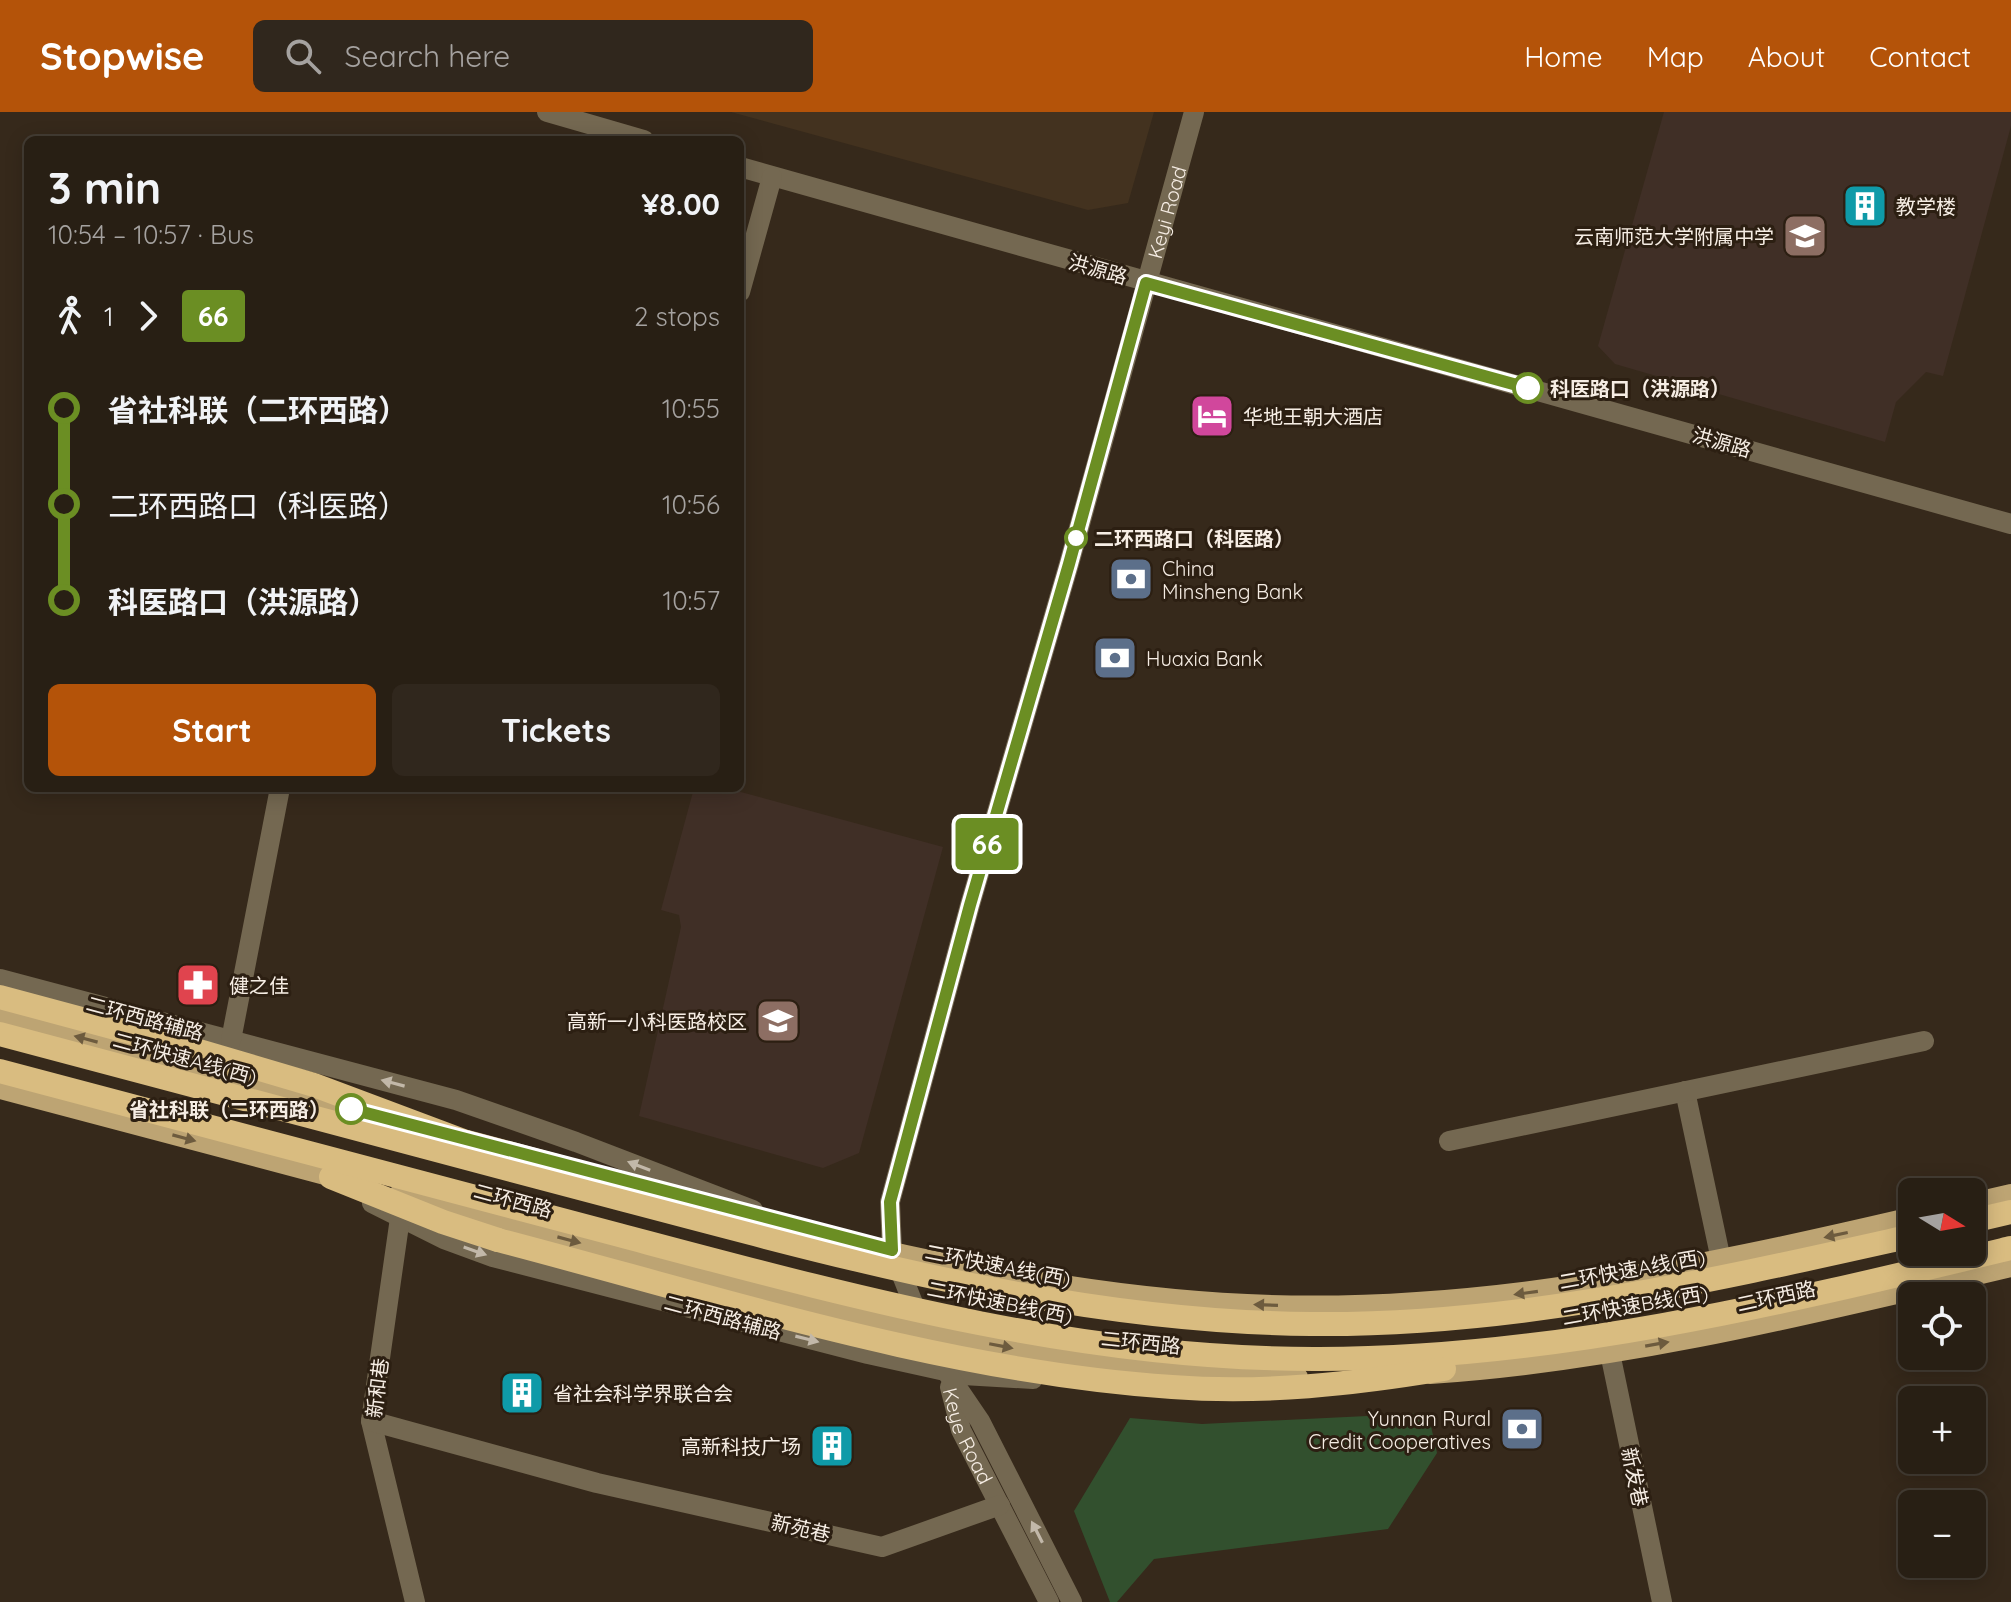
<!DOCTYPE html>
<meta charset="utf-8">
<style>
body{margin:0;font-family:Quicksand,"Noto Sans SC",sans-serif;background:#30271d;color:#f1f3f6;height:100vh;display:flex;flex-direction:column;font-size:30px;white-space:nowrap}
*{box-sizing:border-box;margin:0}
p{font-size:26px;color:#a5a2a0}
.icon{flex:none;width:44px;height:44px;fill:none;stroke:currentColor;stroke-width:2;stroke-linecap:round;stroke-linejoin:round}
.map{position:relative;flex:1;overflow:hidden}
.sheet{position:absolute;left:24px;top:24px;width:720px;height:656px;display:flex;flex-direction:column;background:#281f14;border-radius:12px;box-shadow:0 4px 20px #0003,0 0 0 2px #443d34}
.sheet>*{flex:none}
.badge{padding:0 16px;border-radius:6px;font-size:28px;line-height:52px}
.needle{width:52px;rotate:101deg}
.controls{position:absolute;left:1898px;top:1066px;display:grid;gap:16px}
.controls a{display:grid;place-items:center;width:88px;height:88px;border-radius:12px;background:#281f14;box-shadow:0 4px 20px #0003,0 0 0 2px #443d34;font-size:40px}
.map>.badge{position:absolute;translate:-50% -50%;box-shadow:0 0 0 4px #fff}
.legs{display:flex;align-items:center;gap:12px;height:88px;padding:0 24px;font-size:26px}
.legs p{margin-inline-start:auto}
.head{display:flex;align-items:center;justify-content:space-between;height:136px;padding:0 24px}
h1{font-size:44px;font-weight:800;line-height:60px}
.primary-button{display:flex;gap:16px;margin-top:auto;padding:16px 24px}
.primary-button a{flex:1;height:92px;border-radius:12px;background:#b45309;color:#fff;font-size:32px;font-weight:800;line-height:92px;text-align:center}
.primary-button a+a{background:#30271d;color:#f1f3f6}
ul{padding:0 24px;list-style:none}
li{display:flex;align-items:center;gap:28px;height:96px;font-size:30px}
li i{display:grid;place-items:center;width:12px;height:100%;margin:0 10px;background:currentColor}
li i::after{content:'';width:20px;height:20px;margin:-10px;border:6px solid;border-radius:50%;background:#281f14}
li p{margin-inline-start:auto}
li:first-child i{background:linear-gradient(#0000 50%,currentColor 0)}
li:last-child i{background:linear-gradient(currentColor 50%,#0000 0)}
header{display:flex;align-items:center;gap:48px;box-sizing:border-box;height:112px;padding:0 40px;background:#b45309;color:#fff}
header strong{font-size:38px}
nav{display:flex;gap:44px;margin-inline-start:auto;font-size:28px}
.search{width:560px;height:72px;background:#30271d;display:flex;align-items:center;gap:20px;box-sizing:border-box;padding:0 28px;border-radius:12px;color:#a5a2a0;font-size:30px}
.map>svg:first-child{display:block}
</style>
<header>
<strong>Stopwise</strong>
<div class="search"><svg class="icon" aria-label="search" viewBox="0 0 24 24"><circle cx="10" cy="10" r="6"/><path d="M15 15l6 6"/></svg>Search here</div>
<nav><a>Home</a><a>Map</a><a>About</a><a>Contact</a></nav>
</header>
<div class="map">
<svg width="2011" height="1490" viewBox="0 0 2011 1490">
<rect width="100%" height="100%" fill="#36291b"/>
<path fill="#43321f" d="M731 0H1154L1128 91 1088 98Z"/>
<g fill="#402f26">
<path d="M1664 0H2011V14L1943 264 1926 260 1896 290 1885 330 1615 252 1598 234Z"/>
<path d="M694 676H726L943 735 859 1041 823 1056 639 1004 681 815 679 803 661 798Z"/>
</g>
<path fill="#32502e" d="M1428 1301 1437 1341 1388 1417 1154 1447 1117 1490H1110L1074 1399 1130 1306 1202 1312Z"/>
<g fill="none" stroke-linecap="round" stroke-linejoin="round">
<g stroke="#746851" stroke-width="20">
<path d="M547 0 644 28"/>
<path d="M740 55 2011 412"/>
<path d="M740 180 772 65"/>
<path d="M0 867 456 988 576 1030 753 1098"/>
<path d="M231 928 280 676"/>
<path d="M1685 979 1721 1148"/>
<path d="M1449 1029 1924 929"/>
<path d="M372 1091 444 1127 493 1145 868 1242 963 1263 1033 1267"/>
<path d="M400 1106 371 1309 415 1490"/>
<path d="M1610 1241 1662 1490"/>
<path id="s1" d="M950 1275 961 1318 1049 1490"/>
<path d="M371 1309 597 1371 882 1435 1000 1393"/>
<path id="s2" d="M1072 1490 980 1309 946 1259 924 1219 892 1138 890 1090 970 793 1069 452 1194 0"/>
</g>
<g stroke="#bda473" stroke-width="20">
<path d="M0 904 351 997"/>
<path d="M0 977 344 1068"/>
<path d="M467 1028C722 1095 981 1180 1247 1192 1473 1203 1693 1156 1912 1105"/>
<path d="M398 1083C500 1110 601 1137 703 1164 898 1215 1095 1262 1298 1265"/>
<path d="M1972 1091 2011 1082"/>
<path d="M1430 1262C1626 1249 1820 1200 2011 1155"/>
</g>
<g stroke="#d9bc80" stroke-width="24">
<path d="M0 885 182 934"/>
<path d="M331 1065 443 1110 498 1128"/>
<path d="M1972 1109 2011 1100"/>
</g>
<g stroke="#d9bc80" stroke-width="24">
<path d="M0 922C206 977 411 1031 617 1086 845 1146 1073 1210 1311 1212 1516 1214 1714 1168 1912 1124"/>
<path d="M182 934 314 973 482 1036"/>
<path d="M0 959C206 1014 413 1068 619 1123 849 1184 1079 1248 1319 1247 1554 1247 1783 1191 2011 1136"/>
<path d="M498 1128C716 1185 946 1260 1172 1275 1263 1282 1354 1272 1444 1257"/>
</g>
</g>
<defs><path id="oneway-solid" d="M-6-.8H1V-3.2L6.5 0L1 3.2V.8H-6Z" transform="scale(2)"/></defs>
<g fill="#6d5b3e">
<use href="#oneway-solid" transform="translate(86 927) rotate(-165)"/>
<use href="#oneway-solid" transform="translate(184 1026) rotate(15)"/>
<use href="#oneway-solid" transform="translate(1836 1123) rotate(168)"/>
<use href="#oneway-solid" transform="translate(569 1128) rotate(15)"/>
<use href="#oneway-solid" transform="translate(1526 1181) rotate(172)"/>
<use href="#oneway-solid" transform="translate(1266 1193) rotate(-178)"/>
<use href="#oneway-solid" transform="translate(1657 1232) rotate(-10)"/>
<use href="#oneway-solid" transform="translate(1001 1234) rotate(11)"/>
</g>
<g fill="#c2b8a9">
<use href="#oneway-solid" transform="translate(393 971) rotate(-165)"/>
<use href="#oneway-solid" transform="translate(639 1054) rotate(-159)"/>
<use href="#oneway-solid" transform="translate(475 1139) rotate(19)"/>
<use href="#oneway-solid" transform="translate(807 1227) rotate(14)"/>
<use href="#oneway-solid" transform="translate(1037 1420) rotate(-117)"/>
</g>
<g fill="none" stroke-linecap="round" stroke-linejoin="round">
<g stroke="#fff" stroke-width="18">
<path id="line-1" d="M351 997 892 1138 890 1090 970 793 1069 452 1146 171 1528 276"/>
</g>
<use href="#line-1" stroke="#6b8e23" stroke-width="12"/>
</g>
<defs>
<g id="building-square" transform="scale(2.3)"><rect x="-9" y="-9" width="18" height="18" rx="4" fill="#0f9aa8" stroke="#2c1f12"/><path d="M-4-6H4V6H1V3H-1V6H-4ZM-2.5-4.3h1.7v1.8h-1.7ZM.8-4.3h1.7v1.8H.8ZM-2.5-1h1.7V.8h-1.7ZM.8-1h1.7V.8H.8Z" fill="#fff"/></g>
<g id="school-square" transform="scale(2.3)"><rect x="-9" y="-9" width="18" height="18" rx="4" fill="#8d6e63" stroke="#2c1f12"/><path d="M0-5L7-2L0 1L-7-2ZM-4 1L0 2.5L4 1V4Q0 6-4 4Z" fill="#fff"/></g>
<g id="hotel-square" transform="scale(2.3)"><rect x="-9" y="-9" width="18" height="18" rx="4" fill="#d1479c" stroke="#2c1f12"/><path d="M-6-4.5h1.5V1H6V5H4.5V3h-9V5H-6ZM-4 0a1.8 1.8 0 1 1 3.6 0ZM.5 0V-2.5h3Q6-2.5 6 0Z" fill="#fff"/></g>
<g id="bank-square" transform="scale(2.3)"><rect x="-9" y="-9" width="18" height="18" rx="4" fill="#5c6f8a" stroke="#2c1f12"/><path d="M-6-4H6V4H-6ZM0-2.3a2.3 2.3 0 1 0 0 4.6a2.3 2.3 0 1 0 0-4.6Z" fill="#fff"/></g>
<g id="pharmacy-square" transform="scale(2.3)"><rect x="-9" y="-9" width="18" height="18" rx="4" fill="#e0444e" stroke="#2c1f12"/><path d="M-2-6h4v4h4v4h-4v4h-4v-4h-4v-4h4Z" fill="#fff"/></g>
</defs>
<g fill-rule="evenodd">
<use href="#building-square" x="1865" y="94"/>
<use href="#school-square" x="1805" y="124"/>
<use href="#hotel-square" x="1212" y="304"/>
<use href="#bank-square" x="1131" y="467"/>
<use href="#bank-square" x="1115" y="546"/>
<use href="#pharmacy-square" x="198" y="873"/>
<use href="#school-square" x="778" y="909"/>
<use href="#building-square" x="522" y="1281"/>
<use href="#bank-square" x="1522" y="1317"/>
<use href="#building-square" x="832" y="1334"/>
</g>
<g fill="#fff" stroke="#6b8e23" stroke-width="4">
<circle cx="1528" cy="276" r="14"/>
<circle cx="1076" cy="426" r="10"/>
<circle cx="351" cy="997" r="14"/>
</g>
<g text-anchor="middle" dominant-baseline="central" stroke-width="6" stroke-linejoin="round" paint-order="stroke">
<g font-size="20" fill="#f6ede4" stroke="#2c1f12" text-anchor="start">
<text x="1896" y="94">教学楼</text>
<text x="1774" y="124" text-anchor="end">云南师范大学附属中学</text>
<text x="1243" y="304">华地王朝大酒店</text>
<text x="1162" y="456">China<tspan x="1162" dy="23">Minsheng Bank</tspan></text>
<text x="1146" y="546">Huaxia Bank</text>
<text x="229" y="873">健之佳</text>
<text x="747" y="909" text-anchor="end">高新一小科医路校区</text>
<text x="553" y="1281">省社会科学界联合会</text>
<text x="1491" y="1306" text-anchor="end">Yunnan Rural<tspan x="1491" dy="23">Credit Cooperatives</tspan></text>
<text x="801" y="1334" text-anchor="end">高新科技广场</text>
</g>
<g font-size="20" fill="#f6ede4" stroke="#2c1f12">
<text stroke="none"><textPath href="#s2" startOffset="1472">Keyi Road</textPath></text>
<text transform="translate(1098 157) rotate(16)">洪源路</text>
<text transform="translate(1722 330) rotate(16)">洪源路</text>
<text transform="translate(145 906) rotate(15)">二环西路辅路</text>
<text transform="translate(185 946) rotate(15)">二环快速A线(西)</text>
<text transform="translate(513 1088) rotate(15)">二环西路</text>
<text transform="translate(998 1153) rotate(11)">二环快速A线(西)</text>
<text transform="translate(1632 1157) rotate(-10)">二环快速A线(西)</text>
<text transform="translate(1776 1184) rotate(-12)">二环西路</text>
<text transform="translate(1000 1190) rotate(11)">二环快速B线(西)</text>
<text transform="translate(1635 1193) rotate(-10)">二环快速B线(西)</text>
<text transform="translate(723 1205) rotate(15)">二环西路辅路</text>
<text transform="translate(1141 1230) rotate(6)">二环西路</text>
<text transform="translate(377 1276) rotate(-83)">新和巷</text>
<text stroke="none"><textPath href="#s1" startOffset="52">Keye Road</textPath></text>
<text transform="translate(1635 1365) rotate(78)">新发巷</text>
<text transform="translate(801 1416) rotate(13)">新苑巷</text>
</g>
<g font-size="20" font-weight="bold" fill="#f6ede4" stroke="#2c1f12" text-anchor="start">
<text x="1550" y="276">科医路口（洪源路）</text>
<text x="1094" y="426">二环西路口（科医路）</text>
<text x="329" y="997" text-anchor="end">省社科联（二环西路）</text>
</g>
</g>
</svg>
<div class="controls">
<a><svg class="needle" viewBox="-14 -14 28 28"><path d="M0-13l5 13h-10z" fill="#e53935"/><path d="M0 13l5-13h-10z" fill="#a5a2a0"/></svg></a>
<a><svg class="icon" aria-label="locate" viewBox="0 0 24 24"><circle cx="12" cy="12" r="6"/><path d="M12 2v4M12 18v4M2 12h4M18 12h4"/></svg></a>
<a>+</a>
<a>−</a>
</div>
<b class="badge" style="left:987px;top:732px;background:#6b8e23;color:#fff">66</b>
<section class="sheet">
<div class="head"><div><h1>3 min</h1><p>10:54 – 10:57 · Bus</p></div><b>¥8.00</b></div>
<div class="legs"><svg class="icon" aria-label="walk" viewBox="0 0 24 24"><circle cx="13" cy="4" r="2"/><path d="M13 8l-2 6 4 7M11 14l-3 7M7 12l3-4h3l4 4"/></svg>1<svg class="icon" aria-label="forward" viewBox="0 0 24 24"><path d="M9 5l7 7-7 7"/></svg><b class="badge" style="background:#6b8e23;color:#fff">66</b><p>2 stops</p></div>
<ul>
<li><i style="color:#6b8e23"></i><b>省社科联（二环西路）</b><p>10:55</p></li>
<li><i style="color:#6b8e23"></i><span>二环西路口（科医路）</span><p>10:56</p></li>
<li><i style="color:#6b8e23"></i><b>科医路口（洪源路）</b><p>10:57</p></li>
</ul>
<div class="primary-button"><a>Start</a><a>Tickets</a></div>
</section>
</div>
